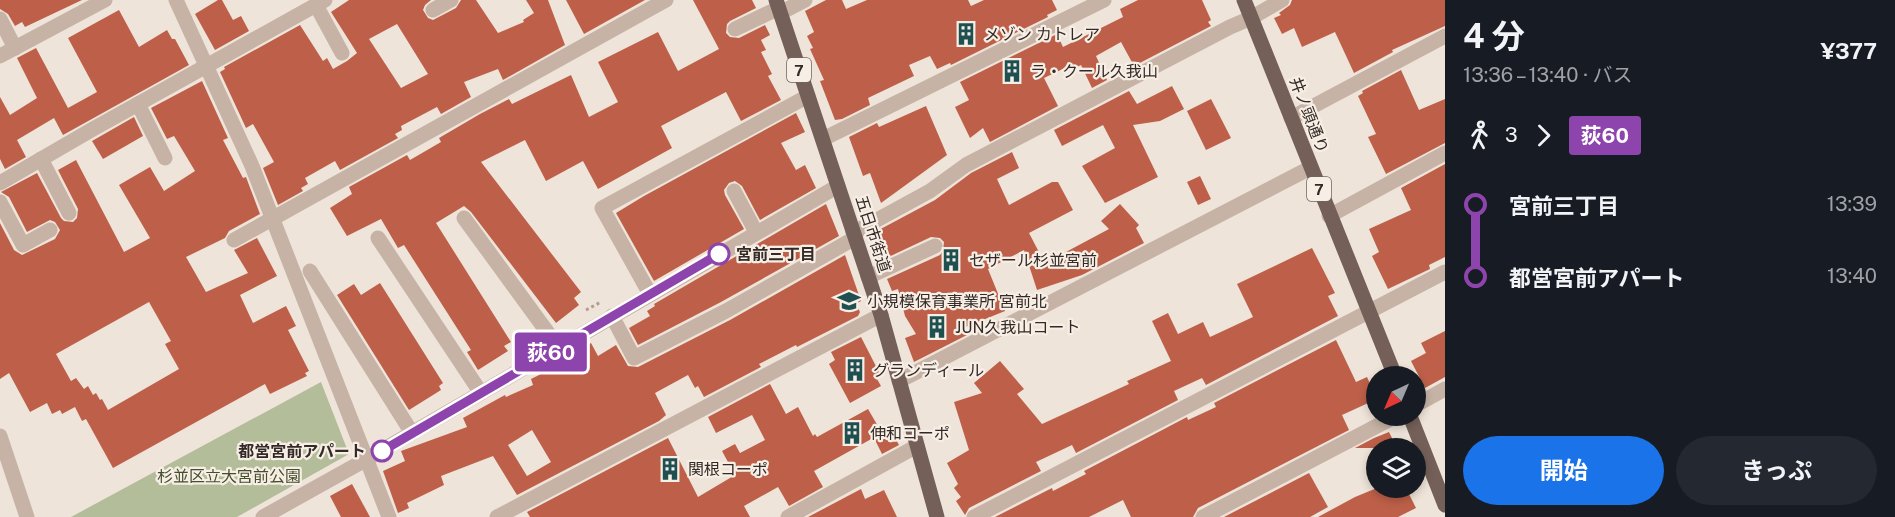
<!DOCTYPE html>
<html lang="ja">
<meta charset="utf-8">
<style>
body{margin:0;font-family:"Public Sans","Noto Sans JP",sans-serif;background:#242831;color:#f1f3f6;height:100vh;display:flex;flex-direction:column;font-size:22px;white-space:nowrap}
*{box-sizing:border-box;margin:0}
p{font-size:20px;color:#9ea1a6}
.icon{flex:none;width:33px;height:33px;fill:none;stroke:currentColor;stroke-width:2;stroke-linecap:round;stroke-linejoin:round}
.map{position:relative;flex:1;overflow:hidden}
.side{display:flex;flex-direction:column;background:#171b24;width:450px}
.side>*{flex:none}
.badge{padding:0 12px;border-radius:4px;font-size:21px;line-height:39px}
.needle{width:39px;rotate:224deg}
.fabs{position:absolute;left:1366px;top:366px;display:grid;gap:12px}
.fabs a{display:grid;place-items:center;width:60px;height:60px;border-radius:50%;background:#171b24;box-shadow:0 3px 9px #0003;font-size:30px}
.map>.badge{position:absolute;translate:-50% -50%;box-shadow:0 0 0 3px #fff}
.legs{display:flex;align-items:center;gap:9px;height:66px;padding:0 18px;font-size:20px}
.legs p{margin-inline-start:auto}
.overview{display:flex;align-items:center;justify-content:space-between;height:102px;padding:0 18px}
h1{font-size:33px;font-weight:700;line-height:45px}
.action{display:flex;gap:12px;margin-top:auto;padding:12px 18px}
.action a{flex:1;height:69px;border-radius:36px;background:#1a73e8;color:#fff;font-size:24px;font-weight:700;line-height:69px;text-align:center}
.action a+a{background:#242831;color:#f1f3f6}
ul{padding:0 18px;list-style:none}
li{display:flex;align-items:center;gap:21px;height:72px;font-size:22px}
li i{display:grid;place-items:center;width:9px;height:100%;margin:0 8px;background:currentColor}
li i::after{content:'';width:15px;height:15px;margin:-8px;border:4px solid;border-radius:50%;background:#171b24}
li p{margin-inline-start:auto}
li:first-child i{background:linear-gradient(#0000 50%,currentColor 0)}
li:last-child i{background:linear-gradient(currentColor 50%,#0000 0)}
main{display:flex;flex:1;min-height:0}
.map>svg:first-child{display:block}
</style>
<main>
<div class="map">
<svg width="1445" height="517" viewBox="0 0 1445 517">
<rect width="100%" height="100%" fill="#efe4d9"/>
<path fill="#b3bd9a" d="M321 382 349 454 237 517H71Z"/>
<g fill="#be6049" fill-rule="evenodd">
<path d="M0 0H82L25 27 22 22 15 26 8 14 0 9Z"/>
<path d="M218 0H222L233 20 241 16 249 31 215 50 195 14Z"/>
<path d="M349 0H431L425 5 423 10 428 18 433 20 456 8 461 0H476L498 33 524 22 523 20 534 13 526 0H548L565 45 503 80 498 69 464 82 471 97 441 114 437 107 401 126 402 130 395 134 398 138 340 170 335 161 305 178 308 184 301 188 303 191 278 205 263 168 274 162 253 124 246 128 220 72 225 69 224 67 300 25 323 61 327 58 333 69 347 61 357 53 331 12ZM397 24 428 74 401 88 369 39Z"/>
<path d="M566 0H645L584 34Z"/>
<path d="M693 0H752L756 8 730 21 727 24 726 33 730 37 739 38 765 25 770 35 761 40 766 50 761 52 772 74 768 76 781 100 741 121 726 92 661 126 672 148 598 189 583 161 546 181 525 140 481 162 581 292 574 298 579 305 556 323 471 212 464 206 436 223 511 342 504 346 508 351 478 370 467 352 471 350 404 245 398 248 381 219 347 236 330 208 352 194 349 187 407 155 410 160 441 142 439 138 480 114 509 99 512 104 571 75 589 117 618 102 598 62 658 32 678 71 719 49Z"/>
<path d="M826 0H842L846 9 867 0H968L971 6 984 0H1052L1057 10 1047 15 1048 17 951 65 950 63 937 69 930 56 909 65 914 76 868 98 870 105 842 119 835 120 820 81 824 80 810 49 813 48 807 36 814 32 805 11Z"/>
<path d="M1138 0H1202L1211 20 1208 22 1211 26 1134 66 1121 42 1096 56 1107 80 1092 88 1081 65 1071 70 1069 66 1044 78 1058 106 990 142 983 128 970 138 955 107 969 100 960 82 1057 34 1063 47 1123 17 1120 9Z"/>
<path d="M1292 0H1445V26L1392 50 1393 52 1354 73 1335 32 1302 47 1294 28 1282 34 1274 18 1281 15 1279 13 1290 5Z"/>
<path d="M119 10 139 47 167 30 172 39H175L189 65 63 135 54 118 17 140 26 157 5 169 0 159V97L10 115 37 98 17 58 36 48 68 108 97 92 68 38Z"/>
<path d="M1401 70 1419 110 1445 99V143L1386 174 1368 137 1376 134 1358 96 1363 93 1362 91Z"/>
<path d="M202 81 228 138 223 140 243 178 246 177 260 214 229 231 225 238 186 257 206 292 248 273 234 250 257 238 277 276 240 295 253 323 286 306 296 326 288 330 309 371 305 373 307 376 270 394 265 384 113 468 86 419 82 421 75 407 62 414 60 410 52 414 47 403 30 412 9 373 0 379V223L14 250 22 255 55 239 60 230 55 222 50 220 27 232 9 197 1 192 37 173 61 218 64 221 73 222 77 218 78 209 58 170 76 160 124 252 150 238 119 185 150 167 164 191 195 171 174 136 167 139 151 108ZM149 302 171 341 165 344 179 369 108 410 102 399 100 400 96 393 93 395 88 386 84 389 76 378 71 381 56 354Z"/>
<path d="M1172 86 1184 109 1160 121 1133 125 1158 177 1105 203 1082 166 1115 148 1103 125 1062 146 1054 130 1129 91 1137 104Z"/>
<path d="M1211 99 1231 138 1206 150 1187 111Z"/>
<path d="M926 106 947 155 881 203 870 173 863 176 849 137 877 123 879 127Z"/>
<path d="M796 113 805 132 781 143 796 170 805 165 816 188 760 220 742 186 735 181 729 183 724 190 725 195 744 229 654 281 616 213 644 196Z"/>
<path d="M134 117 143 136 103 159 92 141Z"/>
<path d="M1012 152 1019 168 997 179 1009 205 1052 182H1058L1073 210 1029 233 1041 256 1047 254 1049 261 1109 229 1101 221 1120 204 1139 225 1136 228 1144 243 1082 275 1037 290 1024 250 988 269 1005 311 963 328 967 335 914 362 905 338 916 334 905 316 898 289 892 291 887 279 940 255 943 251 944 242 940 238 931 237 880 261 877 254 882 253 875 232 935 200 971 173Z"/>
<path d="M1445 164V257L1429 265 1430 269 1388 289 1372 256 1379 252 1369 229 1411 210 1401 188Z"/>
<path d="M1200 176 1211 199 1198 205 1187 182Z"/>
<path d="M826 204 839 236 721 302 638 345 629 328 650 316 647 311 655 306 654 304Z"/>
<path d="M1312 248 1335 293 1328 296 1338 316 1206 385 1202 378 1174 391 1178 400 1076 453 1072 445 1036 462 1041 471 969 508 965 515 956 501 961 497 954 488 958 484 947 463 969 450 954 402 982 393 974 383 1000 361 1024 389 1017 394 1042 424 1129 384 1127 381 1171 361 1152 321 1168 313 1178 334 1203 322 1210 337 1253 317 1237 284Z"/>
<path d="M845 255 861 301 856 304 860 312 858 316 797 347 796 345 759 364 761 367 704 397 698 386 695 388 688 375 655 393 666 415 659 421 517 495 493 456 441 476 444 485 407 503 409 508 398 513 383 471 405 461 401 451 467 427 463 418 505 395 506 397 533 385 531 379 575 357 573 353 591 343 598 356 616 345 628 366 638 367 730 320ZM532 430 551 462 527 476 508 445Z"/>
<path d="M380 283 443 383 439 386 441 390 409 410 337 295 354 284 361 295Z"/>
<path d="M1445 331V377L1425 388 1411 361 1426 353 1421 343Z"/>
<path d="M861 337 881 376 877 379 881 386 850 403 829 364 835 360 831 352Z"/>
<path d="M1336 340 1356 382 1367 377 1377 399 1342 415 1349 430 1198 508 1193 517H1131L1123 500 1089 517H995L1052 488 1053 491 1086 474 1084 471 1187 417 1188 420 1216 407 1214 403Z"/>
<path d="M770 384 786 414 798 407 813 436 815 434 817 437 868 409 882 433 814 471 823 487 789 506 778 487 744 506 750 517H530L527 512 668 438 698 497 735 475 722 451 735 444 740 453 765 440 752 415 716 433 708 417Z"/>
<path d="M891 431 899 445 882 454 875 440Z"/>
<path d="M1389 432 1397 448H1355L1374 438Z"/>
<path d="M1309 473 1328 507 1310 517H1224Z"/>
<path d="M352 484 370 517H341L330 496Z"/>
<path d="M1377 488H1384L1388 494 1401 488H1406L1416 508 1398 517H1318L1355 497Z"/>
<path d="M861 489 865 499 884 490 897 517H808Z"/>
</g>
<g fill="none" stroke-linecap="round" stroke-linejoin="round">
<path stroke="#b29d91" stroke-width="3" stroke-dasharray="3 3" stroke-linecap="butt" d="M586 310 601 302"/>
<g stroke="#c6b3a6" stroke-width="15">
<path d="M176 0 252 166 389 517"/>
<path d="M316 5 342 53"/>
<path d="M433 10 451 0"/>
<path d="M780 13 805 0"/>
<path d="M0 19 15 48"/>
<path d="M735 29 779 8"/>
<path d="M0 56 105 0"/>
<path d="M138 104 165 158"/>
<path d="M1291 118 1445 36"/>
<path d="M823 139 1104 0"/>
<path d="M41 159 69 213"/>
<path d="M0 183 93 129 325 0"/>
<path d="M734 191 756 232"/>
<path d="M0 202 23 245 50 230"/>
<path d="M1329 216 1445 153"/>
<path d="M464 218 559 348"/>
<path d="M853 233 930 191 966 165 1230 27 1251 18 1282 0"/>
<path d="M378 238 481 393"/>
<path d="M234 240 666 0"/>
<path d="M310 271 412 433"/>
<path d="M868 277 935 246"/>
<path d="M650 294 602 208 808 96"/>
<path d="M612 316 634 358 726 311 855 238"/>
<path d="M899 381 1310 168"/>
<path d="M1416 405 1445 389"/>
<path d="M0 436 27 517"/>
<path d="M263 517 367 459 838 186"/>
<path d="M497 517 881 315"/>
<path d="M788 517 917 446"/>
<path d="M974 517 1445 272"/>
<path d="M1203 517 1396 416"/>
</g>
<g stroke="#746058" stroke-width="15">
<path d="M776 0 881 315 937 517"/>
<path d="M1244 0 1395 376"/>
<path d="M1410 416 1445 505"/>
</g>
</g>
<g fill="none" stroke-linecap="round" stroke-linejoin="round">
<g stroke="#fff" stroke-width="14">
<path id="line-1" d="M382 451 719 254"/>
</g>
<use href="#line-1" stroke="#8e44ad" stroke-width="9"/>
</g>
<defs>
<g id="building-bare" transform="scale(1.8)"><path d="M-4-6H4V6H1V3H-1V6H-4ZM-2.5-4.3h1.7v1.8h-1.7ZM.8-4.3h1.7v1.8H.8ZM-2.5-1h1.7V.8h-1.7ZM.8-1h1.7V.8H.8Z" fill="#1f5051" stroke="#f7eee5" stroke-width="2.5" paint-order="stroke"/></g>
<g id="school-bare" transform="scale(1.8)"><path d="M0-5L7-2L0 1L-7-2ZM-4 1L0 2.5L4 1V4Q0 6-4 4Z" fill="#1f5051" stroke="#f7eee5" stroke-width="2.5" paint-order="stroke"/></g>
</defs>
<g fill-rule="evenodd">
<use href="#building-bare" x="966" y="34"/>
<use href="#building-bare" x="1012" y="71"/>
<use href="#building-bare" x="951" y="260"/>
<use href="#school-bare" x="849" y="301"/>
<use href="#building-bare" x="937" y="327"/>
<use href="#building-bare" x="855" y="370"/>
<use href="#building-bare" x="852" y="433"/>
<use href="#building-bare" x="670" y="469"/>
</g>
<g fill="#fff" stroke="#8e44ad" stroke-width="3">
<circle cx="719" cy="254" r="10"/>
<circle cx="382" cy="451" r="10"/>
</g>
<g text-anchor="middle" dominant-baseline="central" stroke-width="4.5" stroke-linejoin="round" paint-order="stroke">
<g fill="#f7eee5" stroke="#6e6560" stroke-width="1.5">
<rect x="787" y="58" width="24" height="24" rx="4.5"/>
<rect x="1307" y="177" width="24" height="24" rx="4.5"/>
</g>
<g font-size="15" font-weight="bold" fill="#332a27">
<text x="799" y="70">7</text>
<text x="1319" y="189">7</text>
</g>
<g font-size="16" fill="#332a27" stroke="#f7eee5" text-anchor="start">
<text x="984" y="34">メゾン カトレア</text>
<text x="1030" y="71">ラ・クール久我山</text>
<text x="969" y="260">セザール杉並宮前</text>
<text x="867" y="301">小規模保育事業所 宮前北</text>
<text x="955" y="327">JUN久我山コート</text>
<text x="873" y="370">グランディール</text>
<text x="870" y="433">伸和コーポ</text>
<text x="688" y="469">関根コーポ</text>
</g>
<g font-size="16" fill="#332a27" stroke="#f7eee5">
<text transform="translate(1309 115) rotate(69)">井ノ頭通り</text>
<text transform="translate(873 234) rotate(72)">五日市街道</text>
</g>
<g font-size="16" font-weight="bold" fill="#332a27" stroke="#f7eee5" text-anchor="start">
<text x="736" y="254">宮前三丁目</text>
<text x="366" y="451" text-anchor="end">都営宮前アパート</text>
</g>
<g font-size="16" fill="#444f2c" stroke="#f7eee5">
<text x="229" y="476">杉並区立大宮前公園</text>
</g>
</g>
</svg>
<div class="fabs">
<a><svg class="needle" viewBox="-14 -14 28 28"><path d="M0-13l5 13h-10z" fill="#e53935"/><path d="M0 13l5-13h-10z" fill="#9ea1a6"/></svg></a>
<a><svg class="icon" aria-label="layers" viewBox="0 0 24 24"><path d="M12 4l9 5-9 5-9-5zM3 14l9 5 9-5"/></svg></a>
</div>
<b class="badge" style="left:551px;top:352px;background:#8e44ad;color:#fff">荻60</b>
</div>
<section class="side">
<div class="overview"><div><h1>4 分</h1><p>13:36 – 13:40 · バス</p></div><b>¥377</b></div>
<div class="legs"><svg class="icon" aria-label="walk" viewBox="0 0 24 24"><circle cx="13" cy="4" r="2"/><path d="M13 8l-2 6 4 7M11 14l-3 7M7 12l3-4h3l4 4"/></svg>3<svg class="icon" aria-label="forward" viewBox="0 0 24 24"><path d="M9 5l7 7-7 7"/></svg><b class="badge" style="background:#8e44ad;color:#fff">荻60</b></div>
<ul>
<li><i style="color:#8e44ad"></i><b>宮前三丁目</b><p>13:39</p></li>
<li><i style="color:#8e44ad"></i><b>都営宮前アパート</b><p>13:40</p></li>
</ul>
<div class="action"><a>開始</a><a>きっぷ</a></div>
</section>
</main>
